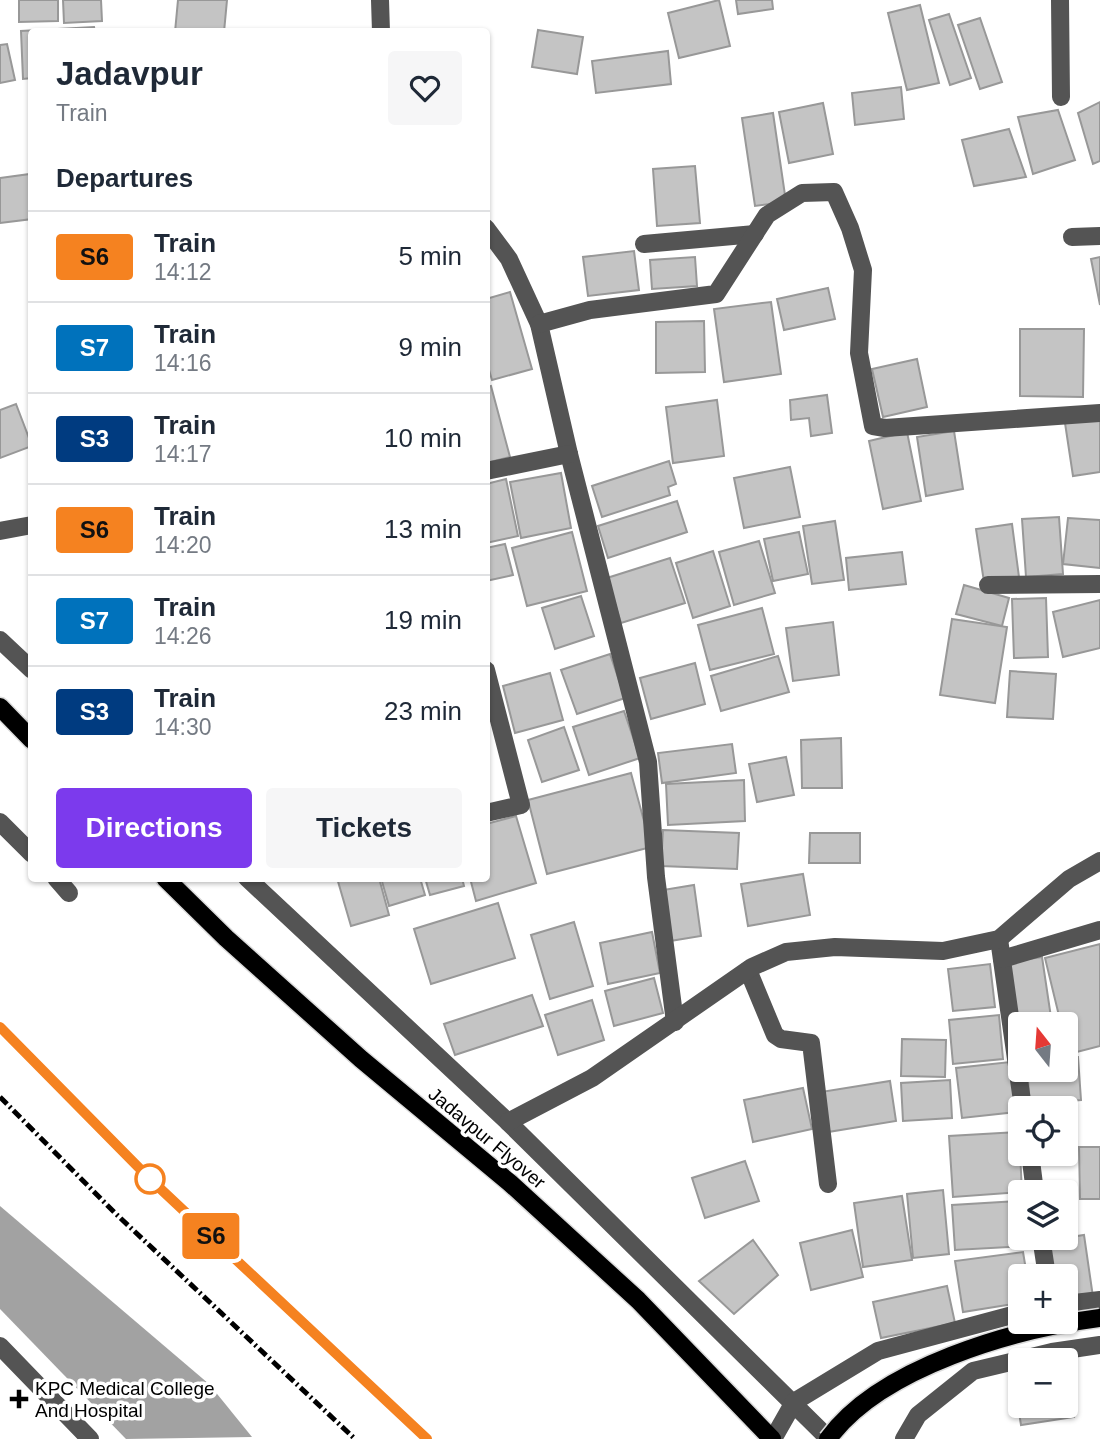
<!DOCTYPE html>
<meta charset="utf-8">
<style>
body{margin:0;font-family:Arial,sans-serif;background:#f6f6f7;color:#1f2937;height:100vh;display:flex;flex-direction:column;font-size:26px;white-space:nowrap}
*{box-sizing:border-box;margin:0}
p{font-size:23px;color:#747a83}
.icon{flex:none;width:38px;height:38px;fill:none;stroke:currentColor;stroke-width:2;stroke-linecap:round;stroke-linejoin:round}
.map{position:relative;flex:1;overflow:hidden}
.side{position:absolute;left:28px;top:28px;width:462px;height:854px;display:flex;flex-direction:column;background:#fff;border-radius:7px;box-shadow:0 2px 5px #0004}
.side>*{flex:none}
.badge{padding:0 14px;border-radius:5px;font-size:24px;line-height:46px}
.needle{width:46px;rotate:343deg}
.buttons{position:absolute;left:1008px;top:1012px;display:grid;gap:14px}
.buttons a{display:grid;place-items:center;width:70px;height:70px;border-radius:7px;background:#fff;box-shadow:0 2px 5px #0004;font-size:35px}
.map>.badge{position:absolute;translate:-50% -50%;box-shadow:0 0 0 4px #fff}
h2{padding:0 28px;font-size:26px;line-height:63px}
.round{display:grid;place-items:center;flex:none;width:74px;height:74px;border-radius:7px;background:#f6f6f7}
.overview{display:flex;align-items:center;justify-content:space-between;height:119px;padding:0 28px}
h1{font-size:33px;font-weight:700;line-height:52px}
.action{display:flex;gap:14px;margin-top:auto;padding:14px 28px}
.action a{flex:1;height:80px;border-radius:7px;background:#7c3aed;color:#fff;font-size:28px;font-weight:700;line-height:80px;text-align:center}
.action a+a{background:#f6f6f7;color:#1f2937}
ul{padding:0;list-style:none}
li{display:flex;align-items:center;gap:21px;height:91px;padding:0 28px;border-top:2px solid #e0e1e3}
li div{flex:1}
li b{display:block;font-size:26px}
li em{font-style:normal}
li .badge{min-width:77px;font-weight:700;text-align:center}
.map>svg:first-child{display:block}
</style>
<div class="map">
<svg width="1100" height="1439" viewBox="0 0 1100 1439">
<rect width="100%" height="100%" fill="#fff"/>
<path fill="#a2a2a2" d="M0 1206 209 1384 252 1437 126 1439 0 1309Z"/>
<g fill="#c4c4c4" stroke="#989898" stroke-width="2">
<path d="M19 0H58V21L19 22Z"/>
<path d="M63 0H101L102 21 64 23Z"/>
<path d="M178 0H227L224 32H175Z"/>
<path d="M719 0 730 46 679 58 668 13Z"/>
<path d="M736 0H772L773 9 738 14Z"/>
<path d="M920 5 939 83 907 90 888 13Z"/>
<path d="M949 14 971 78 950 85 929 20Z"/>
<path d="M980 18 1002 82 980 89 958 25Z"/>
<path d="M94 27 95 32H32V78L23 79 21 31Z"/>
<path d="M538 30 583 37 577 74 532 67Z"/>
<path d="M7 44 15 80 0 83V45Z"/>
<path d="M668 51 671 84 596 93 592 61Z"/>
<path d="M901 87 904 119 855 125 852 93Z"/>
<path d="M1100 102V161L1093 164 1078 113Z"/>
<path d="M823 103 833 154 789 163 779 112Z"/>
<path d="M1058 110 1075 160 1033 174 1018 117Z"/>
<path d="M773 113 786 202 755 206 742 118Z"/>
<path d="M1009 129 1026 177 974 186 962 140Z"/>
<path d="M695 166 700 223 657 226 653 169Z"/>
<path d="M30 174 32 219 0 223V178Z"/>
<path d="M634 251 639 290 588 296 583 257Z"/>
<path d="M695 257 697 286 652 289 650 260Z"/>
<path d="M1100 257V305L1091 259Z"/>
<path d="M828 288 835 319 784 330 777 299Z"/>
<path d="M510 292 532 369 492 380 486 360V299Z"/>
<path d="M771 302 781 374 724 382 714 309Z"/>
<path d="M704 321 705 372 656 373V322Z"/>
<path d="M1020 329H1084L1083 397 1020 396Z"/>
<path d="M917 359 927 407 883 417 872 369Z"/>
<path d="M491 386 510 457 486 463V387Z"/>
<path d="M827 395 832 433 811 436 809 418 791 420 790 400Z"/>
<path d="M717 400 724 456 673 463 666 407Z"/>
<path d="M16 404 32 446 0 458V410Z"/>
<path d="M1100 418V472L1073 476 1065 423Z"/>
<path d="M954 431 963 489 926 496 917 437Z"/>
<path d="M907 432 921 501 883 509 869 441Z"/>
<path d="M669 461 676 484 668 487 670 495 602 517 592 486Z"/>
<path d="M790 467 800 517 744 528 734 478Z"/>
<path d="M561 473 571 528 521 538 510 482Z"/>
<path d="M506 479 518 536 486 543V484Z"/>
<path d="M677 501 687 532 608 558 598 526Z"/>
<path d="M1059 517 1063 574 1026 577 1022 519Z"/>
<path d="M1068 518 1100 520V568L1063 564Z"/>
<path d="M835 521 844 580 812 584 803 526Z"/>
<path d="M1012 524 1019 577 984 582 976 529Z"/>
<path d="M572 532 587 591 527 606 512 548Z"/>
<path d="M799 532 808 574 773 581 764 539Z"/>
<path d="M759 541 775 593 734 605 719 552Z"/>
<path d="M505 544 513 575 486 581V548Z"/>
<path d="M713 551 730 606 693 618 676 563Z"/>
<path d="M902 552 906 584 849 590 846 558Z"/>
<path d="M670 558 685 603 621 623 607 578Z"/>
<path d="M964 585 1009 598 1002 626 956 614Z"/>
<path d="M581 596 594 636 555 649 542 608Z"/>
<path d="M1046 598 1048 657 1014 658 1012 599Z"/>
<path d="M1100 600V648L1063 657 1053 612Z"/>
<path d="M762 608 774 654 710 670 698 625Z"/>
<path d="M952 619 1007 627 995 703 940 695Z"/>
<path d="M833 622 839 675 793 681 786 628Z"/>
<path d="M610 654 625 698 577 714 561 670Z"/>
<path d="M778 656 789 692 721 711 711 676Z"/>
<path d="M695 663 705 704 651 719 640 678Z"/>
<path d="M1010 671 1056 674 1053 719 1007 717Z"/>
<path d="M550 673 563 720 515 733 503 686Z"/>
<path d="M624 711 640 758 589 775 573 727Z"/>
<path d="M564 727 579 770 542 782 528 740Z"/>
<path d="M841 738 842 788H802L801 740Z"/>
<path d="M732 744 736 773 662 783 658 753Z"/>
<path d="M786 757 794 795 757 802 749 764Z"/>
<path d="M631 773 651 847 547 874 528 800Z"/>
<path d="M744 780 745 821 668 825 666 784Z"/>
<path d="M516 816 536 883 476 901 470 878H486V824Z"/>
<path d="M663 830 739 833 737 869 661 866Z"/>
<path d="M810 833H860V863H809Z"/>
<path d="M803 874 810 915 748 926 741 884Z"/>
<path d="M337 878H379L389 915 351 926Z"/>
<path d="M381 878H420L425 895 389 906Z"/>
<path d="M425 878H462L464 886 430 895Z"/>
<path d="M694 885 701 936 670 941 663 890Z"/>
<path d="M498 903 515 958 431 984 414 929Z"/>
<path d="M574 922 593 986 550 999 531 935Z"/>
<path d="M652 932 660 973 608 984 600 943Z"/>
<path d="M1100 944V1046L1069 1054 1066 1024H1061L1045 958Z"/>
<path d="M1042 957 1052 1024H1020V1040L1008 962Z"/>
<path d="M990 964 995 1007 953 1011 948 969Z"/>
<path d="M654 978 663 1013 614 1026 605 991Z"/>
<path d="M532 995 543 1026 455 1055 444 1024Z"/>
<path d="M592 1000 604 1040 558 1055 545 1015Z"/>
<path d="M999 1015 1003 1059 953 1064 949 1020Z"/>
<path d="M902 1039 946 1040 945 1077 901 1076Z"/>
<path d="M1078 1057 1081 1100 1030 1104 1027 1069H1066V1058Z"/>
<path d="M1010 1062 1016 1112 962 1118 956 1068Z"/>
<path d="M950 1080 952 1118 903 1121 901 1083Z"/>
<path d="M890 1081 896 1121 828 1132 821 1092Z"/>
<path d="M803 1088 812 1129 753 1142 744 1100Z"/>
<path d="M1019 1132 1022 1192 953 1197 949 1136Z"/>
<path d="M1079 1147H1100V1199H1080Z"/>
<path d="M745 1161 759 1201 705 1218 692 1178Z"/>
<path d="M943 1190 949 1254 913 1258 907 1194Z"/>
<path d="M902 1196 912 1260 863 1267 854 1203Z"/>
<path d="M1020 1201V1237H1026V1246L955 1250 952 1205Z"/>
<path d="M852 1230 863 1277 811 1290 800 1243Z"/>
<path d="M1084 1235 1093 1297 1066 1301V1276H1050L1045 1241Z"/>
<path d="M753 1240 778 1275 734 1314 699 1281Z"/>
<path d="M1023 1252 1027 1276H1020V1303L963 1312 955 1261Z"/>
<path d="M947 1286 955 1323 881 1338 873 1302Z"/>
<path d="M1066 1367 1074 1417 1021 1425 1013 1375 1020 1373V1405H1066Z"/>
</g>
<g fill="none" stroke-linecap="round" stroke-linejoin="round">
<g stroke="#dbdbdb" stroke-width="21">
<g id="major">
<path d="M0 707 32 740"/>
<path d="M165 878 226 938 361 1059 510 1183 638 1300 772 1439"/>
</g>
</g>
<g stroke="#545454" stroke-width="18">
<path d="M380 0 381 32"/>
<path d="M1060 0 1061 97"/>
<path d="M486 228 509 259 539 324 569 454 648 762 656 877 675 1022"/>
<path d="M1072 237 1100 236"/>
<path d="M644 244 755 234"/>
<path d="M539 324 590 310 716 294 767 215 802 193 834 192 850 228 863 270 859 353 873 426 885 428 1100 413"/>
<path d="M486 471 569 454"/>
<path d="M0 531 32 525"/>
<path d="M988 585 1100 584"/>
<path d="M0 640 32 670"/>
<path d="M486 670 521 805 486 813"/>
<path d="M0 822 32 854"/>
<path d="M56 878 69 893"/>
<path d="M247 878 508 1122 829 1439"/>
<path d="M999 939 1023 1108"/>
<path d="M1002 959 1100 930"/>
<path d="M748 970 775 1035 781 1039 811 1043 828 1184"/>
<path d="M508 1122 592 1078 752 967 786 952 835 947 943 951 999 939 1069 879 1100 861"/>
<path d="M1030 1153 1035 1192"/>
<path d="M1041 1237 1047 1276"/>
<path d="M1066 1304 1100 1300"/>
<path d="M0 1346 90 1439"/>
<path d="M773 1439 794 1402 878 1351 1020 1313"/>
<path d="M904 1439 918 1415 973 1371 1052 1352 1100 1345"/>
</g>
<use href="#major" stroke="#000" stroke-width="18"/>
<g stroke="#000" stroke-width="5" stroke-dasharray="10 3.5 2 3.5" stroke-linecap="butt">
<path d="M0 1027 150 1179 427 1439"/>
<path d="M0 1097 115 1213 355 1439"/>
</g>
<g stroke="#dbdbdb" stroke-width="21" stroke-linecap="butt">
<path id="major-bridge" d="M828 1439C880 1367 1015 1329 1100 1318"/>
</g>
<use href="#major-bridge" stroke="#000" stroke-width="18"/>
</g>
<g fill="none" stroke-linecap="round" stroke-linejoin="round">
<g stroke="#fff" stroke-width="16">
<path id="line" d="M0 1027 150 1179 427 1439"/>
</g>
<use href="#line" stroke="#f58220" stroke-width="10"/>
</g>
<circle fill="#fff" stroke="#f58220" stroke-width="3.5" cx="150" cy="1179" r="14"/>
<path fill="#000" stroke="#fff" stroke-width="2.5" d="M15.5 1388.5h7v7h7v7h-7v7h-7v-7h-7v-7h7z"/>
<g text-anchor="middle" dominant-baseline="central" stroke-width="7" stroke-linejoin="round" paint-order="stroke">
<g font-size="19" fill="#000" stroke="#fff">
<text transform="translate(487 1138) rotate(40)">Jadavpur Flyover</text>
</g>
<g font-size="19" fill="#000" stroke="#fff" text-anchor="start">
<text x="35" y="1388">KPC Medical College<tspan x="35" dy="22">And Hospital</tspan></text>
</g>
</g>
</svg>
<div class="buttons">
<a><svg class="needle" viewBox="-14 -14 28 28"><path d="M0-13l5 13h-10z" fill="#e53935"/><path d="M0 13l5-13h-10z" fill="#747a83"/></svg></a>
<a><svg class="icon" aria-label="locate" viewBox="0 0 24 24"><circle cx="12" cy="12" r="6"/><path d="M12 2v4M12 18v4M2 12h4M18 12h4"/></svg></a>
<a><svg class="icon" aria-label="layers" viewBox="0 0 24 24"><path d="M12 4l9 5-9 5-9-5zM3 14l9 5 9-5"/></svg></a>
<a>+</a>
<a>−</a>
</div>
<b class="badge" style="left:211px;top:1236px;background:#f58220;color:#111">S6</b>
<section class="side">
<div class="overview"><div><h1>Jadavpur</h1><p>Train</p></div><a class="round"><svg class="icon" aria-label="heart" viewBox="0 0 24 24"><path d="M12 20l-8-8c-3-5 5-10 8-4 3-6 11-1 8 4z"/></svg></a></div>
<h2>Departures</h2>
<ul>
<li><span class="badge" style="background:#f58220;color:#111">S6</span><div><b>Train</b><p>14:12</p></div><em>5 min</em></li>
<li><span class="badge" style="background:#0072bc;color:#fff">S7</span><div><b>Train</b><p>14:16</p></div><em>9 min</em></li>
<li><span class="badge" style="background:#003b80;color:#fff">S3</span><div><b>Train</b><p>14:17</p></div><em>10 min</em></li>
<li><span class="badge" style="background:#f58220;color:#111">S6</span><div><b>Train</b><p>14:20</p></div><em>13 min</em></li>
<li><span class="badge" style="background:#0072bc;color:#fff">S7</span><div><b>Train</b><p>14:26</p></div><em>19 min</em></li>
<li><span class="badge" style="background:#003b80;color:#fff">S3</span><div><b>Train</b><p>14:30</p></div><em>23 min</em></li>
</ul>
<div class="action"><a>Directions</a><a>Tickets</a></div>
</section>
</div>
